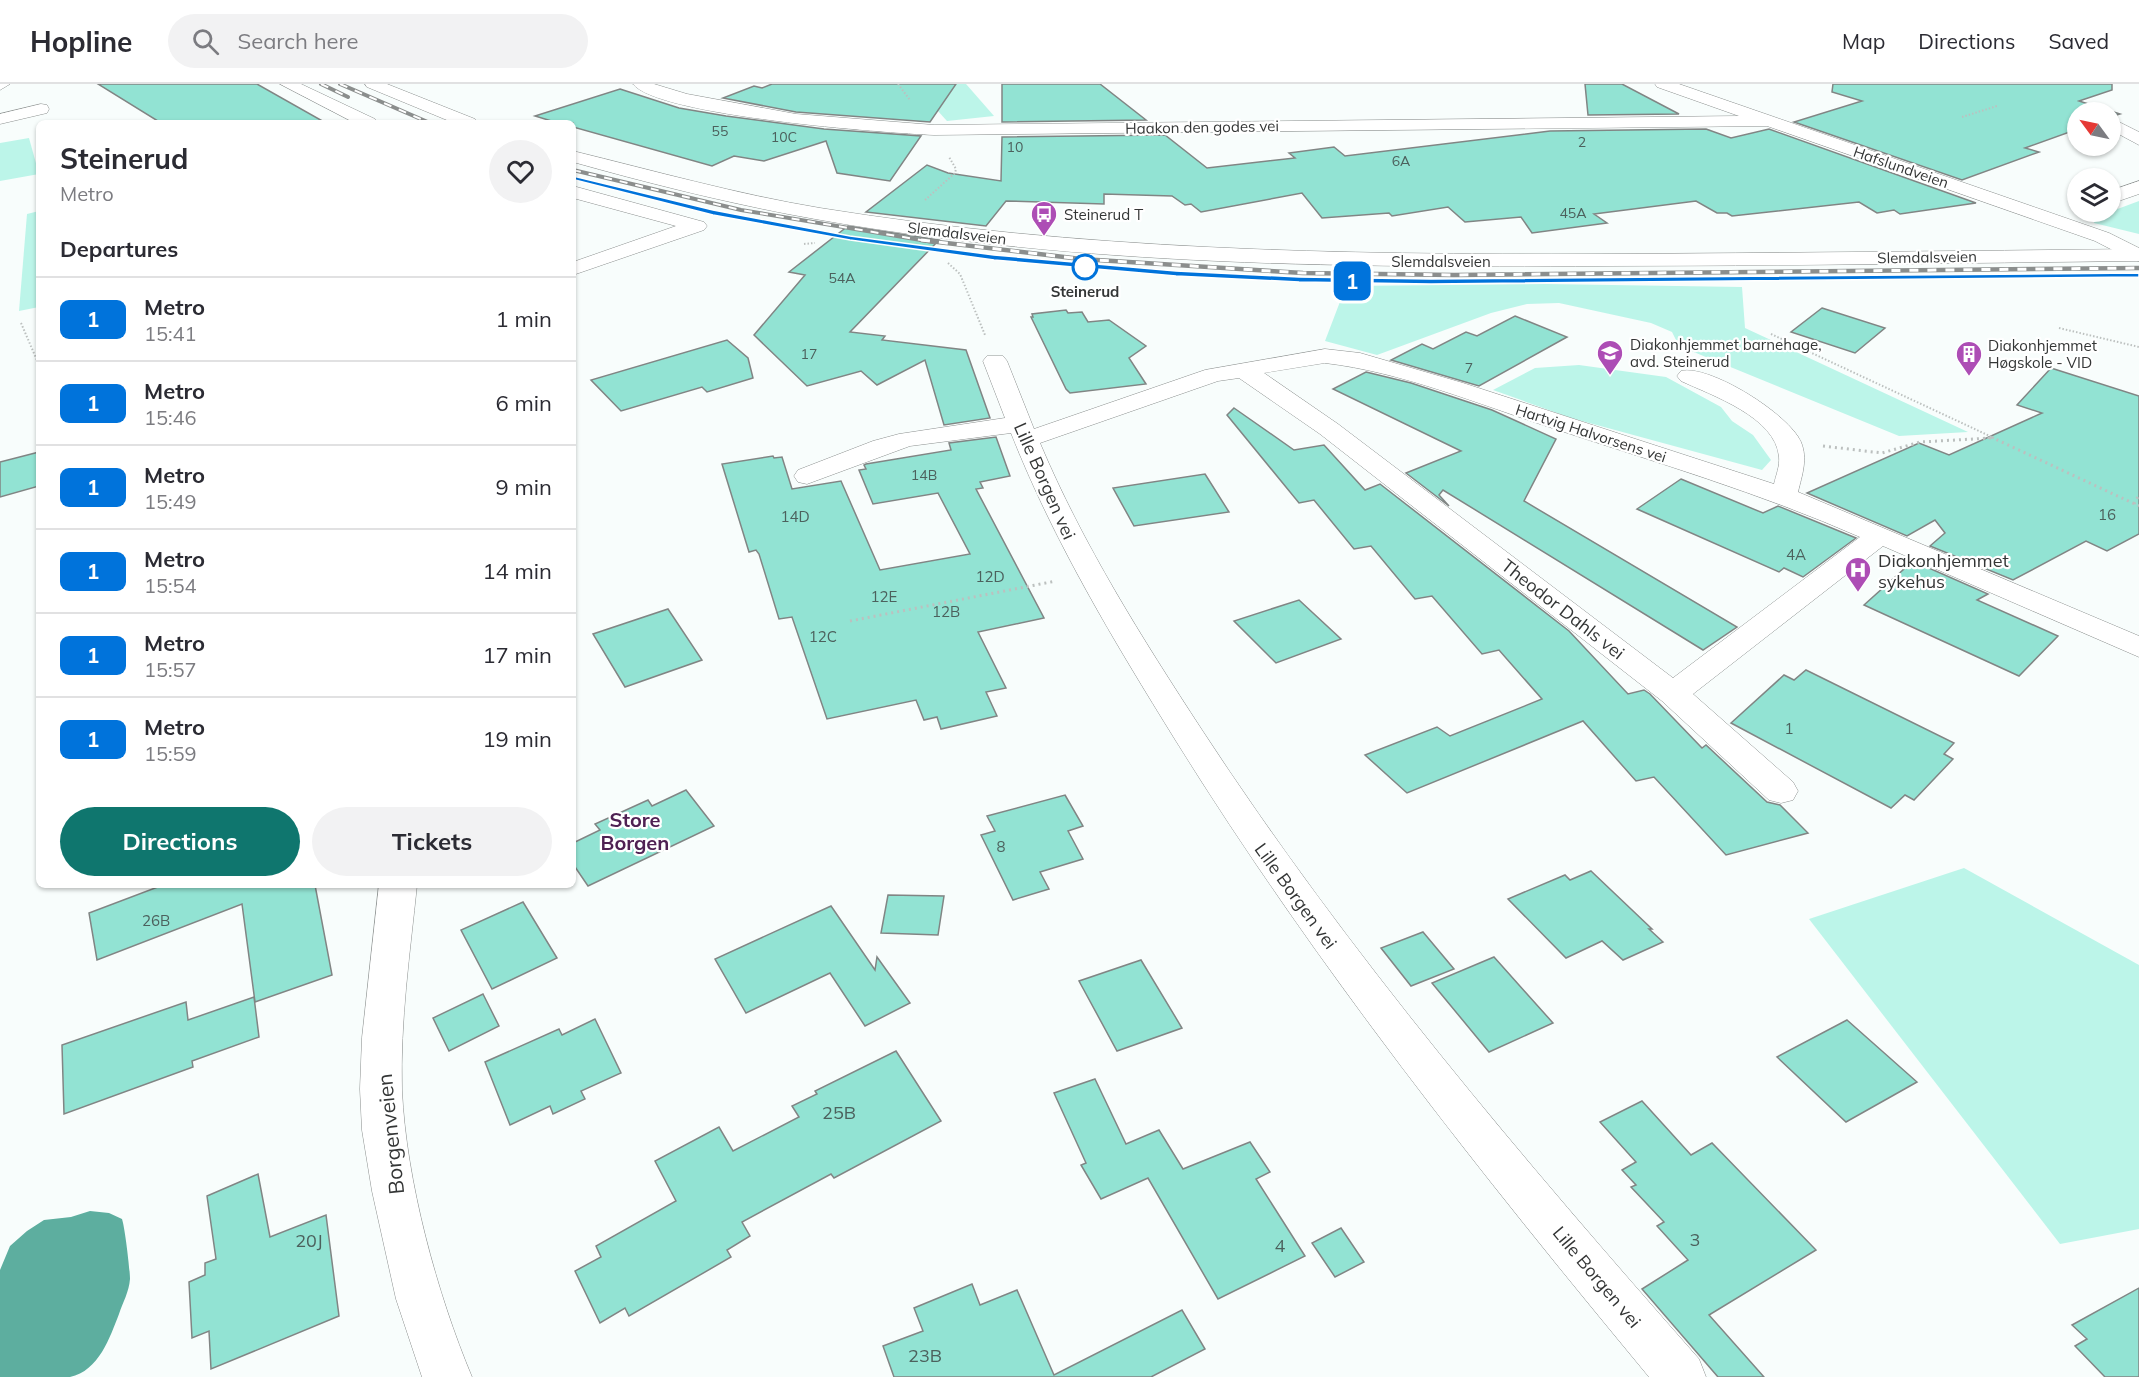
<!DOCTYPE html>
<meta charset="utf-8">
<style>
body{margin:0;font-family:Mulish,sans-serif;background:#f2f2f3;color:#2b2b33;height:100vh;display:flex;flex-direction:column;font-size:22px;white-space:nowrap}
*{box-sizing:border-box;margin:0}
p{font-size:20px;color:#7c7c81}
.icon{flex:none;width:33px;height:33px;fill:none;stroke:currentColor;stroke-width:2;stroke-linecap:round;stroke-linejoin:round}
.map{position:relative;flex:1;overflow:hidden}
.drawer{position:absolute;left:36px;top:36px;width:540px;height:768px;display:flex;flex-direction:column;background:#fff;border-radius:9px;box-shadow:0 2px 4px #0004}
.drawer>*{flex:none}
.badge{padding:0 12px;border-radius:9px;font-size:21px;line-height:39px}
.needle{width:39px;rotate:303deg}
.buttons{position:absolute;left:2067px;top:18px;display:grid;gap:12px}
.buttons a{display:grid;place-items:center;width:54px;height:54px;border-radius:50%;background:#fff;box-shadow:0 2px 4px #0004;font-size:30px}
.map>.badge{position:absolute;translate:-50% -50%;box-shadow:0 0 0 3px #fff}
h2{padding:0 24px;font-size:22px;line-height:54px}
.round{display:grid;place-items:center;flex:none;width:63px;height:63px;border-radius:32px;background:#f2f2f3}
.overview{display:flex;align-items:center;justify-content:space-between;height:102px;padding:0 24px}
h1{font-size:28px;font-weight:700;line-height:45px}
.action{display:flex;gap:12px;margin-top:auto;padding:12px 24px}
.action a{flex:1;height:69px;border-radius:36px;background:#0f766e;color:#fff;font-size:24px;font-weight:700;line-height:69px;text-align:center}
.action a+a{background:#f2f2f3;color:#2b2b33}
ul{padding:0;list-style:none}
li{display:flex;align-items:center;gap:18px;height:84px;padding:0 24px;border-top:2px solid #e1e1e2}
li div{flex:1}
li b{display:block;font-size:22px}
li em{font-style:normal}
li .badge{min-width:66px;font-weight:700;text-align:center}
header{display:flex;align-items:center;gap:36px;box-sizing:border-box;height:84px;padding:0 30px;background:#fff;border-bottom:2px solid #e1e1e2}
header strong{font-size:28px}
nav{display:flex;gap:33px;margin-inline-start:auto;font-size:21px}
.search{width:420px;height:54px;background:#f2f2f3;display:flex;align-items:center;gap:15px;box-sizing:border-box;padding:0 21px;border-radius:33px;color:#7c7c81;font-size:22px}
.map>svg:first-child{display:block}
</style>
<header>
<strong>Hopline</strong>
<div class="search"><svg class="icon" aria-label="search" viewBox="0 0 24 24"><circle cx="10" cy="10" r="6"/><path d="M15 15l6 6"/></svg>Search here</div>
<nav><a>Map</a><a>Directions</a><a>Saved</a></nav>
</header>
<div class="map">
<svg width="2139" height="1293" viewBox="0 0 2139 1293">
<rect width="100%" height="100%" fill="#f8fdfc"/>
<g fill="#bcf5e9">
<path d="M949 0H966L994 32 947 37 917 4Z"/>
<path d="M29 54 39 90 0 97V59Z"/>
<path d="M2139 117V150L2094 139 2096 133Z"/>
<path d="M39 127V223L19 227 27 130Z"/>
<path d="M1546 200 1742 203 1745 244 1968 348 1899 352 1679 262 1672 248 1651 239 1559 219 1527 220 1491 229 1377 271 1325 257 1346 202Z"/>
<path d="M1579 281 1666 293 1721 323 1732 337 1753 351 1771 376 1762 386 1571 334 1493 306 1535 284Z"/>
<path d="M1964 784 2139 881V1145L2060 1160 1809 835Z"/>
</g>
<path fill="#5dae9f" d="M90 1127 109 1129 122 1135C125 1144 130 1186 130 1195 129 1208 123 1218 119 1230 110 1253 99 1287 70 1293 51 1293 20 1293 0 1293V1186L10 1162 27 1147 44 1136 71 1133Z"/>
<g fill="#92e3d3" stroke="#818584" stroke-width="1.5">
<path d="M98 0H257L326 39H161Z"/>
<path d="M772 0H956L930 38 796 28 723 14 754 2 762 4Z"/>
<path d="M1002 0H1100L1146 36 1002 38Z"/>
<path d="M1585 0H1622L1679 30 1588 31Z"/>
<path d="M1833 0H2112V6L2079 17 2120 30 2110 33V28H2078V45L2025 64 2039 68 1962 96 1794 38 1862 17 1832 8Z"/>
<path d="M620 5 679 24 726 32 824 45 921 52 890 97 837 89 826 57 764 77 734 72 712 82 573 43V39H558L535 32Z"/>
<path d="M1706 45 1731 54 1769 45 1976 119 1900 130 1894 126 1877 129 1859 118 1732 132 1727 129H1717L1696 117 1594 130 1607 139 1532 149 1521 133 1465 138 1448 123 1392 132 1389 129 1322 134 1302 109 1201 128 1191 120 1185 121 1172 112 1104 110V120L1006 117 986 142 866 128 927 81 948 89 1001 97 1002 53 1165 51 1207 84 1295 74 1289 69 1334 63 1345 72 1550 47Z"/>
<path d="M848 142 939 156 850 248 885 252 882 256 966 266 990 334 944 341 925 276 877 301 861 287 807 302 754 251 805 191 789 188Z"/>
<path d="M1822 224 1885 244 1855 269 1791 248Z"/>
<path d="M1066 226 1068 229 1082 228 1088 238 1109 236 1146 262 1129 274 1146 300 1070 309 1066 305 1031 233H1033L1032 230Z"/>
<path d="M1515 232 1567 253 1479 302 1391 276 1422 260 1433 265 1466 248 1477 252Z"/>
<path d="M727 256 748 274 753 294 707 308 702 303 621 327 591 296Z"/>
<path d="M2051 284 2139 312V450L2107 467 2086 457 2013 496 1930 462 1945 449 1935 436 1907 452 1807 409 1919 359 1949 371 2042 329 2017 321Z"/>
<path d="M1366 288 1411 299 1492 326 1556 355 1524 417 1737 543 1703 566 1443 406 1439 411 1449 422 1406 389 1461 367 1333 305Z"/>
<path d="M1234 324 1294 366 1324 361 1365 406 1380 400 1569 547 1628 610 1644 606 1650 610 1702 664 1706 661 1767 718 1780 721 1808 749 1726 771 1654 693 1636 697 1583 637 1407 709 1365 671 1437 643 1450 652 1542 615 1499 566 1482 570 1432 512 1415 515 1371 462 1354 465 1314 416 1299 419 1227 331Z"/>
<path d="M996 353 1010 392 980 398 983 404 976 405 1044 534 978 548 1006 604 986 608 997 632 941 645 937 633 924 636 916 616 827 635 792 533 779 535 759 470 756 466 749 468 722 380 773 372 774 374 782 373 792 405 841 397 880 486 970 470 938 409 873 420 859 386 866 385 864 381 866 380 951 366 949 359Z"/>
<path d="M39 368V402L0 413V378Z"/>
<path d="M1205 390 1229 428 1134 442 1113 404Z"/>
<path d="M1681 395 1763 429 1778 422 1856 454 1803 493 1784 484 1779 488 1637 425Z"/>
<path d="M1913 477 1988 510 1977 516 2058 552 2019 592 1864 521Z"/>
<path d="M1299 516 1341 555 1276 579 1234 537Z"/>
<path d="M668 525 702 576 625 603 593 550Z"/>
<path d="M1806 586 1954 659 1944 670 1953 675 1914 716 1905 711 1891 724 1731 639 1784 591 1794 596Z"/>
<path d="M686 706 714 742 588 802 573 780V759L600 746 595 740 648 716 652 722Z"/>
<path d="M1065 711 1083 742 1068 747 1083 775 1040 788 1049 805 1013 816 981 751 995 747 987 732Z"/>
<path d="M1591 787 1652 845H1649L1663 858 1623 876 1602 857 1566 874 1508 815 1565 791 1570 796Z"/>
<path d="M163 801H315L332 891 255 918 242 820 97 876 89 829Z"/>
<path d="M888 811 944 812 938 851 881 849Z"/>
<path d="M523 818 557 874 492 905 461 846Z"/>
<path d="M831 822 875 886 877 873 910 919 865 942 830 889 746 929 715 875Z"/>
<path d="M1423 848 1454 885 1411 902 1381 864Z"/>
<path d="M1494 873 1553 939 1489 968 1432 899Z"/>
<path d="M1141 876 1182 944 1117 967 1079 897Z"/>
<path d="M483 910 499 942 449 967 433 934Z"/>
<path d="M254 913 259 953 192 977 193 983 64 1030 62 961 186 918 188 936Z"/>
<path d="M595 935 621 989 581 1007 585 1015 553 1030 550 1022 510 1041 485 978 559 945 562 951Z"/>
<path d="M1847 936 1917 998 1846 1038 1777 973Z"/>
<path d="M896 967 941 1037 834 1094 831 1090 742 1138 750 1152 727 1166 731 1173 629 1232 625 1224 600 1239 575 1187 601 1173 596 1162 676 1117 655 1077 719 1043 733 1067 799 1033 792 1022 817 1010 815 1007Z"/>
<path d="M1095 995 1126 1060 1159 1046 1183 1085 1250 1058 1270 1088 1256 1095 1305 1172 1218 1215 1148 1094 1101 1115 1081 1081 1086 1079 1054 1009Z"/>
<path d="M1642 1017 1691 1071 1712 1059 1816 1166 1709 1231 1764 1293H1718L1642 1205 1688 1176 1657 1142 1664 1138 1631 1103 1636 1101 1622 1086 1636 1078 1600 1038Z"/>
<path d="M258 1090 270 1153 326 1131 339 1232 211 1285 209 1247 192 1254 189 1198 205 1191V1179L216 1175 207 1112Z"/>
<path d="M1341 1144 1364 1178 1335 1193 1312 1159Z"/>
<path d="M972 1200 980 1221 1017 1206 1054 1291 1182 1226 1205 1265 1151 1293H894L883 1262 923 1247 914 1224Z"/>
<path d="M2139 1204V1293H2105L2075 1262 2087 1255 2072 1241Z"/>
</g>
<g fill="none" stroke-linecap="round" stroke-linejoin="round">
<g stroke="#8c908f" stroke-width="1">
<g id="minor">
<path d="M0 0H10L0 6Z"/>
<path d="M280 0H301L375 35 378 39H355Z"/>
<path d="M633 0H654L687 10 796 30 934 41 1739 32 1657 3 1655 0H1679L2109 149 2139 164V177L2130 175 2095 157 1767 42 934 51C887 49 657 32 633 0Z"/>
<path d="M41 20 47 21 49 25 47 29 0 40V30Z"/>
<path d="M2119 38 2139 48V61L2113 47 2110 43 2113 39Z"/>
<path d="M2139 97V110L2110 120V107Z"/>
<path d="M573 102 704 138 707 142 704 146 573 191V178L676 142 573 114Z"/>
<path d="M1325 265 1360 269 1463 299 1774 400C1776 391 1780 382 1779 373 1776 333 1711 311 1681 297L1677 292 1681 287C1709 280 1789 330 1801 358 1808 375 1802 391 1798 408L2139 552V573L1883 462 1693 610 1793 698 1798 707 1793 716 1781 719 1769 716 1662 617 1320 350 1239 294 1218 297 1040 359C1083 461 1142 554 1202 646 1349 871 1522 1074 1699 1275L1706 1293H1649C1480 1089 1316 882 1176 657 1114 557 1054 458 1011 349L910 362 807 400 798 398 794 392 798 386 873 357 899 350 1005 334 983 277 987 272H1003L1007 277 1034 345 1205 286ZM1325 279C1402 288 1478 320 1552 344 1655 378 1760 409 1860 453L1673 594 1338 340 1264 289Z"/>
<path d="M379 801H417C410 869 400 937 402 1006 406 1096 437 1210 472 1293H422L396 1215 372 1107 362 1046 360 1005 362 954Z"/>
</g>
</g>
<g stroke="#8c908f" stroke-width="1">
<g id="major">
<path d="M365 0H387L475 35 478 39H454L367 3Z"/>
<path d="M573 67C655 87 736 110 820 124 1078 166 1339 171 1601 170 1780 169 1960 167 2139 165V177C1960 179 1780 182 1601 182 1330 184 1056 181 788 130 716 116 644 98 573 78Z"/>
</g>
</g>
<g stroke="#bcc0bf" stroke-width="2" stroke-dasharray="1.5 2" stroke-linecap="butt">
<path d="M898 0 910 16"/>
<path d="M1962 33 1997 22"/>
<path d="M925 116 955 89 956 85 949 73"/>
<path d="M804 160 815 159"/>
<path d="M948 179 960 190 985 251"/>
<path d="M21 239 39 281"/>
<path d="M2059 244 2139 263"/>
<path d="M1771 250 1994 354"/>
<path d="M1984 354H1991"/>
</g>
<g stroke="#bcc0bf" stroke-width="3" stroke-dasharray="2 4" stroke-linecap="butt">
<path d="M1991 353 2139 422"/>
<path d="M1823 362 1882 369 1920 358 1991 354"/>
<path d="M2134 420 2139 411"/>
<path d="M850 537 1056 497"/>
</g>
<use href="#minor" fill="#fff" fill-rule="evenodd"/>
<use href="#major" fill="#fff" fill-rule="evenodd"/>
<g stroke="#8b8e8d" stroke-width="4">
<g id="rail-far1">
<path d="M321 0 348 13"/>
<path d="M340 0 430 39"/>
<path d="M573 86 741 126 933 158"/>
</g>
</g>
<g stroke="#8b8e8d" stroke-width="4.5">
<path id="rail" d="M921 156 1081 175 1303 189 1454 191 2139 184"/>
</g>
<use href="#rail-far1" stroke="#fff" stroke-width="2" stroke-dasharray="8" stroke-linecap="butt"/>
<use href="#rail" stroke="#fff" stroke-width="3" stroke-dasharray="9" stroke-linecap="butt"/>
</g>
<path fill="#0073db" stroke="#fff" stroke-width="1.5" d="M573 92 713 126 850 152 994 171 1176 187 1299 193 1431 195 2139 189V193L1431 200 1299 198 1176 192 994 176 850 156 713 131 571 95Z"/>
<defs>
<g id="bus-pin" transform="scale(1.35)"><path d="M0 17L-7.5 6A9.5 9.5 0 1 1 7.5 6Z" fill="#ad4db5" stroke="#fff"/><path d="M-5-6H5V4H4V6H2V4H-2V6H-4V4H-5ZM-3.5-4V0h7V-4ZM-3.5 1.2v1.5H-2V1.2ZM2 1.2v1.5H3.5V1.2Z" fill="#fff"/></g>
<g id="school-pin" transform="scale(1.35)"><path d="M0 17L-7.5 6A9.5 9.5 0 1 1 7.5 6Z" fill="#ad4db5" stroke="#fff"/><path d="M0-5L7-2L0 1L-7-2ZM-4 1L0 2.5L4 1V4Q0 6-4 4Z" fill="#fff"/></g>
<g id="building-pin" transform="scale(1.35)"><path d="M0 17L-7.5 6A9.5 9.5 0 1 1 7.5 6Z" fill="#ad4db5" stroke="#fff"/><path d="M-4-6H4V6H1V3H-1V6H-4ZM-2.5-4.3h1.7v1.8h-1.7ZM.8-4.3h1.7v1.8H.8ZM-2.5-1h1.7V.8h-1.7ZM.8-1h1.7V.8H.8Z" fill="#fff"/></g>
<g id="hospital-pin" transform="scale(1.35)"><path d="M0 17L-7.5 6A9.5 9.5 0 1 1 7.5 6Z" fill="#ad4db5" stroke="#fff"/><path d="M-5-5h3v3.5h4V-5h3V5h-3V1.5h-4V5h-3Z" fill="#fff"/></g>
</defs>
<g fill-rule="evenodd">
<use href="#bus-pin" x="1044" y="130"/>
<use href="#school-pin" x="1610" y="269"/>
<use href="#building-pin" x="1969" y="270"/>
<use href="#hospital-pin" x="1858" y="486"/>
</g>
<circle fill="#fff" stroke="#0073db" stroke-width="3" cx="1085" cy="183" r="12"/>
<g text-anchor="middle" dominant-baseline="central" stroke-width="4.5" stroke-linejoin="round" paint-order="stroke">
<g font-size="14" fill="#4c615d">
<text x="720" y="47">55</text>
<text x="784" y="53">10C</text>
<text x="1582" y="58">2</text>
<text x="1015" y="63">10</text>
<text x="1401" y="77">6A</text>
<text x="1573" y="129">45A</text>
<text x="842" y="194">54A</text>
<text x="809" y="270">17</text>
<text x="1469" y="284">7</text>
<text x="924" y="391">14B</text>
</g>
<g font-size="15" fill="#343636" stroke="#fff">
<text transform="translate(1202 43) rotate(-1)">Haakon den godes vei</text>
<text transform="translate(1901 83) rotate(19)">Hafslundveien</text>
<text transform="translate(957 149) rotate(7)">Slemdalsveien</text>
<text transform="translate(1927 173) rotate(-1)">Slemdalsveien</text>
<text x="1441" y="177">Slemdalsveien</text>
<text transform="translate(1591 349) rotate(18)">Hartvig Halvorsens vei</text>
</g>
<g font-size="15" fill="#343636" stroke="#fff" text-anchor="start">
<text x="1064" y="130">Steinerud T</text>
<text x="1630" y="260">Diakonhjemmet barnehage,<tspan x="1630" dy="17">avd. Steinerud</tspan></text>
<text x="1988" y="261">Diakonhjemmet<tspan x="1988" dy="17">Høgskole - VID</tspan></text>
</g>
<g font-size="15" font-weight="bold" fill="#343636" stroke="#fff">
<text x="1085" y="207">Steinerud</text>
</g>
<g font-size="15" fill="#4c615d">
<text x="2107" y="430">16</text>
<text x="795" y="432">14D</text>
<text x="1796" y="470">4A</text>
<text x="990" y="492">12D</text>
<text x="884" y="512">12E</text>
<text x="946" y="527">12B</text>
<text x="823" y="552">12C</text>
<text x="1789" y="644">1</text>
<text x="1001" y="762">8</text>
<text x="156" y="836">26B</text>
</g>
<g font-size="18" fill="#343636" stroke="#fff">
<text transform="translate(1045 397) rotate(66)">Lille Borgen vei</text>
<text transform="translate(1563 525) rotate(38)">Theodor Dahls vei</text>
<text transform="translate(1296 812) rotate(54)">Lille Borgen vei</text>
<text transform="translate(1597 1193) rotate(50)">Lille Borgen vei</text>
</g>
<g font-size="18" fill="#343636" stroke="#fff" text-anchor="start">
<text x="1878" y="476">Diakonhjemmet<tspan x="1878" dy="21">sykehus</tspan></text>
</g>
<g font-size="18" fill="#4c615d">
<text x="839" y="1028">25B</text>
<text x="1695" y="1155">3</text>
<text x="309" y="1156">20J</text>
<text x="1280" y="1161">4</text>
<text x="925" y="1271">23B</text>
</g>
<g font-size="20" font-weight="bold" fill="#4f2153" stroke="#fff">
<text x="635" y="735">Store<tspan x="635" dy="23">Borgen</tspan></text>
</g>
<g font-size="21" fill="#343636" stroke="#fff">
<text transform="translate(390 1050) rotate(-96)">Borgenveien</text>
</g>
</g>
</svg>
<div class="buttons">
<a><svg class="needle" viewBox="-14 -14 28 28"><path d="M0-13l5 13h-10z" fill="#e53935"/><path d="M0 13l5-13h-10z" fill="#7c7c81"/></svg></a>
<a><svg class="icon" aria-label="layers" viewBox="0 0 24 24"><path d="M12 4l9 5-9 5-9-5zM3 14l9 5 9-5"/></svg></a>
</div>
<b class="badge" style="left:1352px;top:197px;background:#0073db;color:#fff">1</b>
<section class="drawer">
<div class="overview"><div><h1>Steinerud</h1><p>Metro</p></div><a class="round"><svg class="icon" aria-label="heart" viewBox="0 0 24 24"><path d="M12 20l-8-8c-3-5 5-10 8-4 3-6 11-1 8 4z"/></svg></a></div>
<h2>Departures</h2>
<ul>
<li><span class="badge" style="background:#0073db;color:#fff">1</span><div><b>Metro</b><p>15:41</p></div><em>1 min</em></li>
<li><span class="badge" style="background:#0073db;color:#fff">1</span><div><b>Metro</b><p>15:46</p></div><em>6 min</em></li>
<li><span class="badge" style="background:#0073db;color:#fff">1</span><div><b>Metro</b><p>15:49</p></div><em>9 min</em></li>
<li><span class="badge" style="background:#0073db;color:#fff">1</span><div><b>Metro</b><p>15:54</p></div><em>14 min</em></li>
<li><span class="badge" style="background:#0073db;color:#fff">1</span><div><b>Metro</b><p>15:57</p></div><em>17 min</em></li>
<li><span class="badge" style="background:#0073db;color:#fff">1</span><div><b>Metro</b><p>15:59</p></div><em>19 min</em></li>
</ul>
<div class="action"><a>Directions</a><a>Tickets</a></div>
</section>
</div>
